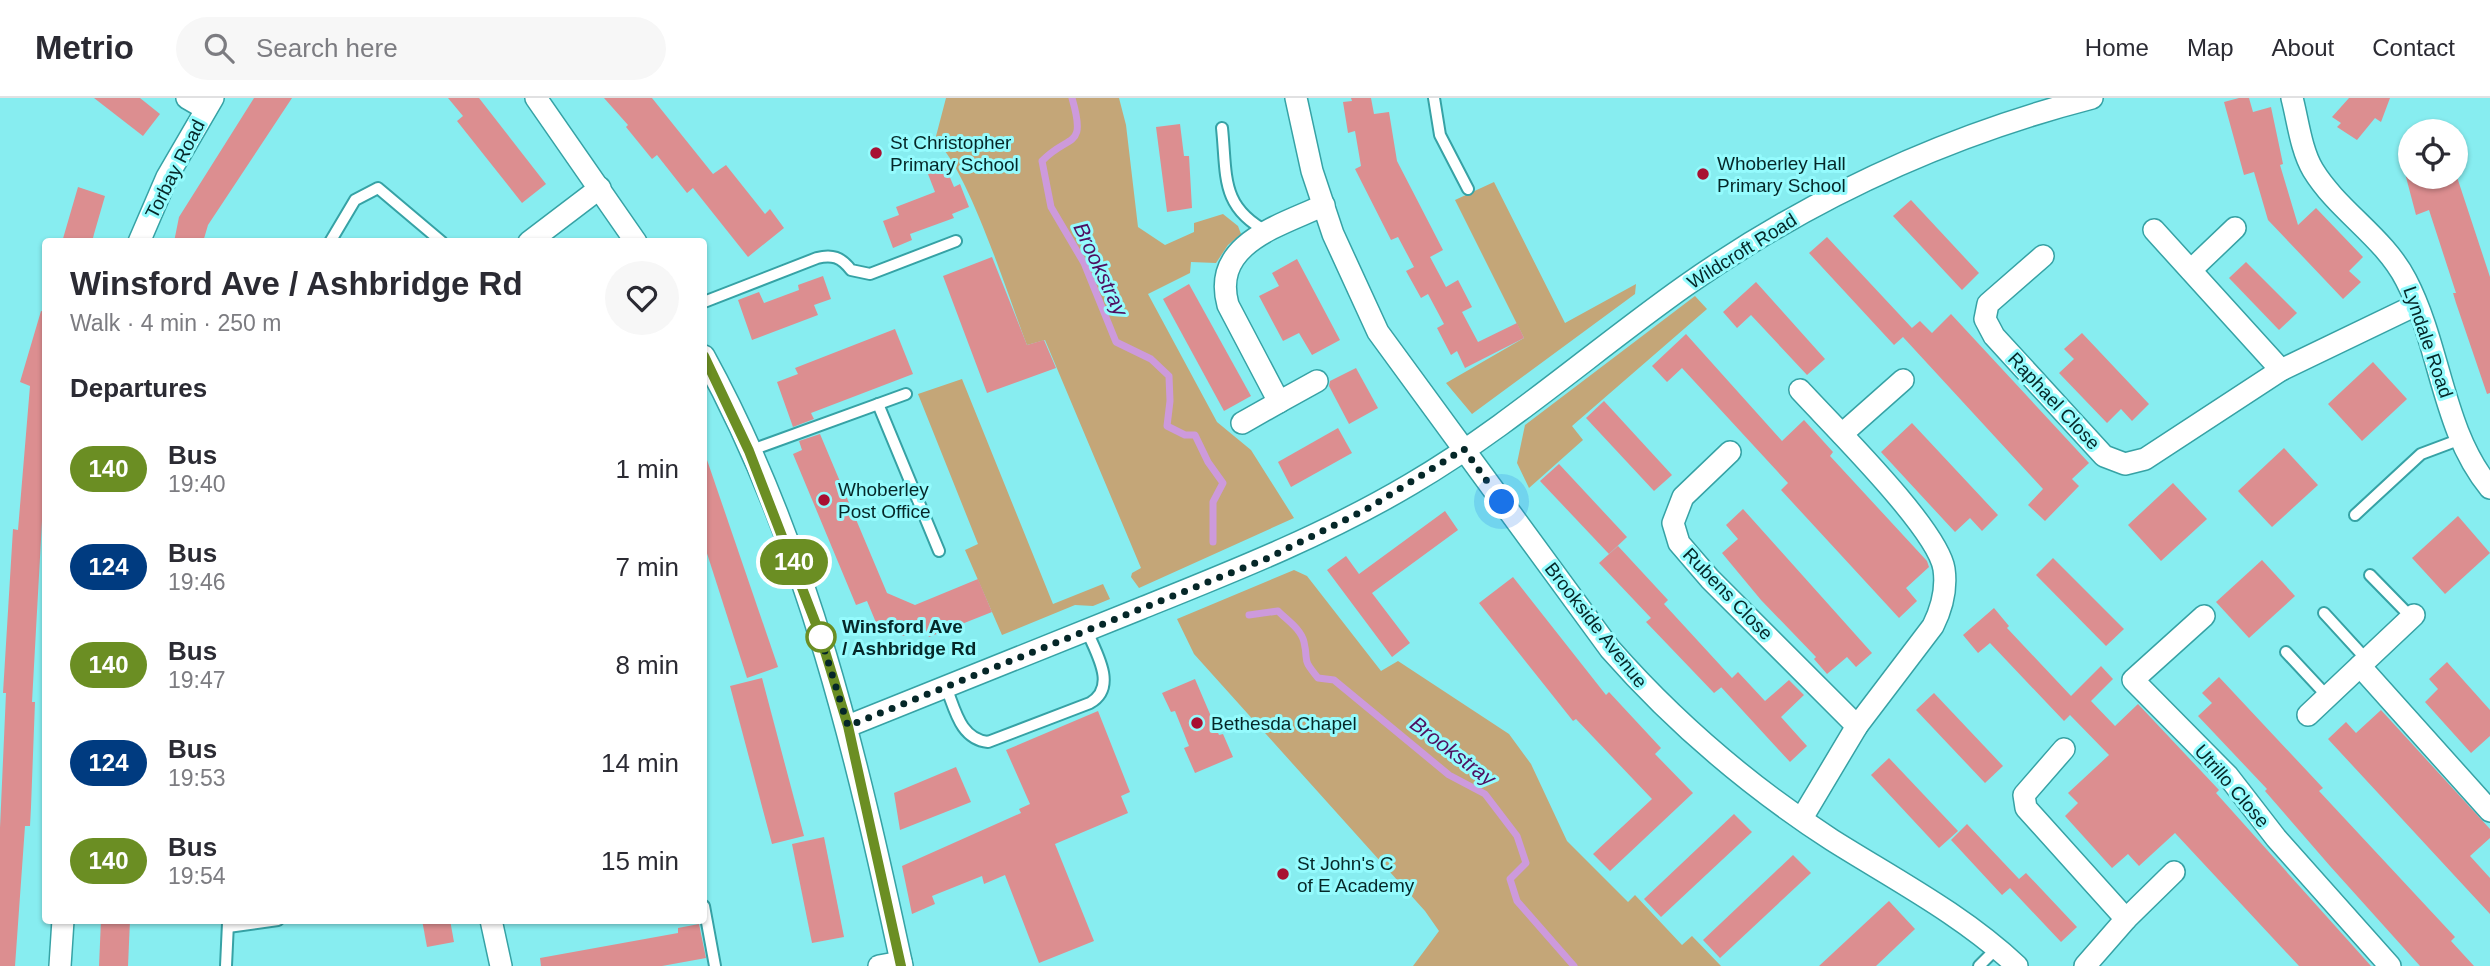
<!DOCTYPE html>
<meta charset="utf-8">
<style>
body{margin:0;font-family:Arial,sans-serif;background:#f7f7f7;color:#2b2b33;height:100vh;display:flex;flex-direction:column;font-size:26px;white-space:nowrap}
*{box-sizing:border-box;margin:0}
p{font-size:23px;color:#7c7c81}
.icon{flex:none;width:38px;height:38px;fill:none;stroke:currentColor;stroke-width:2;stroke-linecap:round;stroke-linejoin:round}
.map{position:relative;flex:1;overflow:hidden}
.details{position:absolute;left:42px;top:140px;width:665px;height:686px;display:flex;flex-direction:column;background:#fff;border-radius:7px;box-shadow:0 2px 5px #0004}
.details>*{flex:none}
.badge{padding:0 14px;border-radius:23px;font-size:24px;line-height:46px}
.tools{position:absolute;left:2398px;top:21px;display:grid;gap:14px}
.tools a{display:grid;place-items:center;width:70px;height:70px;border-radius:50%;background:#fff;box-shadow:0 2px 5px #0004;font-size:35px}
.you{position:absolute;width:35px;height:35px;margin:-18px;border:5px solid #fff;border-radius:50%;background:#1a73e8;box-shadow:0 0 0 10px #1a73e833}
.map>.badge{position:absolute;translate:-50% -50%;box-shadow:0 0 0 4px #fff}
h2{padding:0 28px;font-size:26px;line-height:63px}
.round{display:grid;place-items:center;flex:none;width:74px;height:74px;border-radius:37px;background:#f7f7f7}
.headline{display:flex;align-items:center;justify-content:space-between;height:119px;padding:0 28px}
h1{font-size:33px;font-weight:700;line-height:52px}
ul{padding:0;list-style:none}
li{display:flex;align-items:center;gap:21px;height:98px;padding:0 28px}
li div{flex:1}
li b{display:block;font-size:26px}
li em{font-style:normal}
li .badge{min-width:77px;font-weight:700;text-align:center}
header{display:flex;align-items:center;gap:42px;box-sizing:border-box;height:98px;padding:0 35px;background:#fff;border-bottom:2px solid #e1e1e2}
header strong{font-size:33px}
nav{display:flex;gap:38px;margin-inline-start:auto;font-size:24px}
.search{width:490px;height:63px;background:#f7f7f7;display:flex;align-items:center;gap:18px;box-sizing:border-box;padding:0 24px;border-radius:38px;color:#7c7c81;font-size:26px}
.map>svg:first-child{display:block}
</style>
<header>
<strong>Metrio</strong>
<div class="search"><svg class="icon" aria-label="search" viewBox="0 0 24 24"><circle cx="10" cy="10" r="6"/><path d="M15 15l6 6"/></svg>Search here</div>
<nav><a>Home</a><a>Map</a><a>About</a><a>Contact</a></nav>
</header>
<div class="map">
<svg width="2490" height="868" viewBox="0 0 2490 868">
<rect width="100%" height="100%" fill="#87edf0"/>
<g fill="#c4a678">
<path d="M946 0H1119L1126 27 1138 129 1165 147 1194 134V125L1223 116 1238 128 1241 136 1228 147 1216 165 1191 164 1190 175 1148 196 1217 324 1251 352 1294 420 1139 490 1131 479 1132 475 1141 470 1045 242 1027 247C1009 201 968 70 935 42Z"/>
<path d="M1494 84 1565 225 1636 186 1635 196 1472 316 1446 285 1524 240 1455 102Z"/>
<path d="M1695 198 1707 211 1572 328 1583 342 1529 390 1517 365 1525 327Z"/>
<path d="M962 281 1053 506 1103 486 1110 501 1093 508 1075 507 1002 537 965 452 978 446 918 296Z"/>
<path d="M1294 472 1307 478 1381 573 1398 563 1509 636 1531 666 1567 743 1628 804 1635 797 1682 847 1692 838 1721 868H1413L1439 833 1425 813 1194 556 1177 521Z"/>
</g>
<g fill="none" stroke-linecap="round" stroke-linejoin="round">
<g stroke="#cd9adc" stroke-width="7">
<path d="M1072 0C1087 52 1069 35 1042 63L1051 109 1084 165 1116 244 1151 261 1169 278 1170 303 1167 328 1185 337H1195L1208 364 1223 385 1213 404V444"/>
<path d="M1249 517 1278 513C1287 522 1301 531 1304 544 1309 566 1301 559 1318 580L1334 582 1449 677 1485 696 1517 738 1526 765 1510 781 1517 803 1574 868"/>
</g>
</g>
<g fill="#dc8e90">
<path d="M94 0H140L160 16 143 38Z"/>
<path d="M254 0H292L208 127 203 144H174L179 119Z"/>
<path d="M448 0H479L546 86 522 105 457 23 463 18Z"/>
<path d="M604 0H652L713 76 726 67 765 116 770 111 784 130 748 159 693 90 687 95 657 57 652 61 626 29 628 27Z"/>
<path d="M1351 0H1371L1374 16 1389 14 1397 63 1443 152 1430 159 1446 189 1458 182 1472 209 1462 214 1478 244 1517 225 1524 240 1465 270 1457 253 1451 257 1437 230 1444 226 1428 196 1421 200 1406 173 1414 169 1398 139 1391 142 1355 71 1361 68 1355 33 1348 35 1343 4 1352 3Z"/>
<path d="M2239 0H2249L2253 14 2271 9 2283 66 2280 67 2298 127 2316 110 2363 159 2349 173 2361 184 2343 201 2268 122 2254 74 2244 77 2224 4Z"/>
<path d="M2349 0H2390L2381 24 2375 20 2357 42 2337 29 2341 25 2332 19Z"/>
<path d="M1180 26 1184 58H1189L1192 110 1167 114 1156 29Z"/>
<path d="M946 70 954 89 960 86 969 109 952 116 954 120 910 136 912 142 893 150 883 123 899 117 896 109 935 94 928 76Z"/>
<path d="M2406 79H2457L2490 179V295L2487 296 2456 205 2453 195H2456L2429 112 2416 117Z"/>
<path d="M78 89 105 98 94 136 92 144H62Z"/>
<path d="M1911 102 1979 175 1962 192 1893 118Z"/>
<path d="M1827 139 1912 230 1906 235 1920 223 1932 235 1951 216 2089 365 2072 381 2079 388 2045 423 2028 407 2043 391 1903 239 1894 247 1809 155Z"/>
<path d="M992 159 1027 247 1044 242 1056 270 987 295 943 178Z"/>
<path d="M1297 161 1340 242 1312 257 1299 235 1283 243 1259 198 1279 188 1272 175Z"/>
<path d="M2246 164 2297 215 2279 232 2229 180Z"/>
<path d="M823 178 831 201 814 207 818 217 752 242 738 202 759 194 764 205 799 192 798 187Z"/>
<path d="M1756 184 1825 261 1807 277 1751 217 1737 230 1723 214Z"/>
<path d="M1189 186 1251 298 1224 313 1163 201Z"/>
<path d="M41 213 46 214V424L42 423 32 604H35L31 709 30 728H25L15 868H0V730L6 595H3L13 431 18 432 30 288 20 284Z"/>
<path d="M895 231 913 276 811 315 814 321 793 329 777 284 798 276 795 270Z"/>
<path d="M2082 235 2149 306 2132 323 2121 311 2107 325 2059 275 2074 261 2064 251Z"/>
<path d="M1686 236 1782 343 1804 322 1833 354 1830 358 1927 463 1929 469 1906 490 1917 503 1899 520 1781 392 1788 385 1682 270 1667 284 1652 268Z"/>
<path d="M2373 264 2407 301 2362 343 2328 306Z"/>
<path d="M1356 270 1378 310 1349 326 1329 288 1330 283Z"/>
<path d="M1604 303 1672 377 1654 393 1586 320Z"/>
<path d="M1912 325 1998 417 1982 433 1970 420 1955 434 1881 354Z"/>
<path d="M1338 330 1352 355 1291 389 1278 364Z"/>
<path d="M820 336 887 495 915 507 978 481 992 514 929 539 925 530 903 538 877 527 867 503 856 507 793 356 802 352 799 343Z"/>
<path d="M2284 350 2318 387 2272 429 2238 393Z"/>
<path d="M704 359H706L778 569 747 580 704 446Z"/>
<path d="M1559 366 1627 439 1609 456 1540 383Z"/>
<path d="M2173 385 2207 421 2161 463 2128 427Z"/>
<path d="M1743 411 1872 555 1856 569 1847 559 1827 576 1814 561 1816 559 1761 502 1722 455 1738 441 1726 427Z"/>
<path d="M1445 413 1458 432 1372 495 1410 545 1392 559 1327 472 1346 458 1359 476Z"/>
<path d="M2458 418 2490 455 2445 496 2412 460Z"/>
<path d="M1618 448 1668 502 1664 506 1732 580 1738 574 1765 603 1789 582 1804 597 1781 619 1807 648 1790 664 1721 589 1728 584 1714 595 1646 524 1651 520 1599 465Z"/>
<path d="M2053 460 2124 531 2106 548 2036 477Z"/>
<path d="M2262 462 2295 498 2249 540 2216 504Z"/>
<path d="M1513 479 1606 597 1609 594 1661 650 1655 656 1693 695 1610 773 1593 756 1652 701 1576 621 1573 623 1479 505Z"/>
<path d="M1994 510 2009 528 2007 530 2071 598 2101 568 2113 581 2091 603 2115 628 2138 606 2219 692 2216 695 2371 868H2299L2175 735 2139 768 2128 756 2112 770 2065 718 2078 705 2068 695 2109 657 2070 617 2064 623 1990 545 1978 555 1963 537Z"/>
<path d="M2447 564 2490 612V638L2471 655 2425 604 2438 591 2429 581Z"/>
<path d="M2219 579 2323 690 2319 693 2455 839 2451 843 2474 868H2420L2330 768 2265 693 2267 691 2198 618 2212 605 2202 595Z"/>
<path d="M762 580 804 738 772 746 730 588Z"/>
<path d="M1195 581 1219 637 1223 636 1233 659 1195 675 1184 650 1189 648 1175 613 1171 614 1162 595Z"/>
<path d="M1934 595 2003 668 1985 685 1916 612Z"/>
<path d="M2381 612 2490 731V740L2470 758 2490 780V816L2328 641 2346 624 2356 635Z"/>
<path d="M1098 613 1130 694 1121 698 1128 715 1055 746 1094 843 1039 865 1005 777 984 786 982 778 932 798 935 806 912 816 902 768 1021 715 1019 711 1030 706 1006 652Z"/>
<path d="M1889 660 1958 733 1939 750 1871 677Z"/>
<path d="M956 669 971 704 900 732 894 695Z"/>
<path d="M1734 716 1752 734 1661 819 1644 801Z"/>
<path d="M1967 726 2019 781 2026 775 2077 829 2061 844 2010 790 2002 797 1951 742Z"/>
<path d="M824 739 844 839 812 845 792 746Z"/>
<path d="M1793 757 1811 775 1720 860 1703 842Z"/>
<path d="M1889 803 1915 831 1876 868H1819Z"/>
<path d="M101 822H130L128 868H99Z"/>
<path d="M422 822H450L454 844 427 849Z"/>
<path d="M699 826 706 860 662 868H541L540 860 678 835V830Z"/>
</g>
<g fill="none" stroke-linecap="round" stroke-linejoin="round">
<g stroke="#36a2a5" stroke-width="14">
<g id="lane">
<path d="M1434 0 1440 37 1468 91"/>
<path d="M1222 30C1227 78 1220 109 1268 134"/>
<path d="M330 144 355 102 378 90 442 144"/>
<path d="M704 204 817 160C832 156 841 159 851 172L870 176 956 143"/>
<path d="M878 306 939 453"/>
<path d="M749 353 906 296"/>
<path d="M2355 417 2421 356 2461 341"/>
<path d="M2370 477 2411 519"/>
<path d="M2324 515 2367 562"/>
<path d="M2286 554 2328 599"/>
<path d="M946 589C955 611 960 641 988 644L1090 605C1118 589 1096 555 1087 533"/>
<path d="M704 808 715 868"/>
<path d="M228 829 278 822"/>
<path d="M226 868 228 825"/>
<path d="M1979 868 1997 850"/>
</g>
</g>
<g stroke="#36a2a5" stroke-width="24">
<g id="street">
<path d="M187 0 206 11"/>
<path d="M536 0 636 144"/>
<path d="M1296 0 1312 73 1333 136 1378 234 1610 551C1675 625 1749 688 1832 742 1894 781 1963 817 2017 868"/>
<path d="M2292 0C2298 23 2301 52 2313 72 2338 113 2384 139 2406 182 2441 249 2442 332 2490 390"/>
<path d="M2154 132 2281 272"/>
<path d="M139 144 167 79 213 0"/>
<path d="M529 144 600 90"/>
<path d="M2043 158 1988 206 1985 221 1994 238 2104 358 2125 366 2145 361 2281 272 2416 207"/>
<path d="M2191 172 2235 130"/>
<path d="M704 258C808 447 857 659 902 868"/>
<path d="M1800 292C1832 327 1938 431 1944 471 1947 492 1942 510 1933 528L1857 628 1802 720"/>
<path d="M1279 304 1317 283"/>
<path d="M1242 325 1279 304 1228 207C1211 145 1280 128 1324 107"/>
<path d="M1842 336 1903 282"/>
<path d="M1730 354 1683 399 1673 425 1679 445 1710 481 1857 628"/>
<path d="M2204 518 2133 582 2228 678 2276 740 2390 868"/>
<path d="M2360 568 2490 713"/>
<path d="M2308 617 2414 517"/>
<path d="M848 628C946 589 1044 550 1142 510 1234 473 1325 437 1411 386 1508 329 1593 253 1685 188 1809 101 1945 38 2092 0"/>
<path d="M2064 651 2024 697 2026 710 2126 821 2085 868"/>
<path d="M2126 821 2174 774"/>
<path d="M491 822 501 868"/>
<path d="M60 868 63 822"/>
<path d="M879 868 901 864"/>
</g>
</g>
<use href="#lane" stroke="#fff" stroke-width="10"/>
<use href="#street" stroke="#fff" stroke-width="21"/>
</g>
<g fill="none" stroke-linecap="round" stroke-linejoin="round">
<g stroke="#fff" stroke-width="16">
<path id="line" d="M704 258 749 353 819 534 848 628 901 868"/>
</g>
<use href="#line" stroke="#6b8e23" stroke-width="10"/>
<path stroke="#052728" stroke-width="7" stroke-dasharray="0 12.6" d="M821 539 819 534 848 628 1268 460 1367 411 1464 351 1502 404"/>
</g>
<g fill="#a81032" stroke="#95fbfd" stroke-width="2.5">
<circle cx="876" cy="55" r="7"/>
<circle cx="1703" cy="76" r="7"/>
<circle cx="824" cy="402" r="7"/>
<circle cx="1197" cy="625" r="7"/>
<circle cx="1283" cy="776" r="7"/>
</g>
<circle fill="#fff" stroke="#6b8e23" stroke-width="3.5" cx="821" cy="539" r="14"/>
<g text-anchor="middle" dominant-baseline="central" stroke-width="6" stroke-linejoin="round" paint-order="stroke">
<g font-size="19" fill="#052728" stroke="#95fbfd" text-anchor="start">
<text x="890" y="44">St Christopher<tspan x="890" dy="22">Primary School</tspan></text>
<text x="1717" y="65">Whoberley Hall<tspan x="1717" dy="22">Primary School</tspan></text>
<text x="838" y="391">Whoberley<tspan x="838" dy="22">Post Office</tspan></text>
<text x="1211" y="625">Bethesda Chapel</text>
<text x="1297" y="765">St John's C<tspan x="1297" dy="22">of E Academy</tspan></text>
</g>
<g font-size="19" fill="#052728" stroke="#95fbfd">
<text transform="translate(175 71) rotate(-63)">Torbay Road</text>
<text transform="translate(1742 153) rotate(-32)">Wildcroft Road</text>
<text transform="translate(2428 244) rotate(71)">Lyndale Road</text>
<text transform="translate(2054 303) rotate(47)">Raphael Close</text>
<text transform="translate(1728 496) rotate(46)">Rubens Close</text>
<text transform="translate(1596 527) rotate(52)">Brookside Avenue</text>
<text transform="translate(2232 688) rotate(49)">Utrillo Close</text>
</g>
<g font-size="19" font-weight="bold" fill="#052728" stroke="#95fbfd" text-anchor="start">
<text x="842" y="528">Winsford Ave<tspan x="842" dy="22">/ Ashbridge Rd</tspan></text>
</g>
<g font-size="21" font-style="italic" fill="#4f0f60" stroke="#95fbfd">
<text transform="translate(1101 171) rotate(65)">Brookstray</text>
<text transform="translate(1453 653) rotate(37)">Brookstray</text>
</g>
</g>
</svg>
<div class="tools">
<a><svg class="icon" aria-label="locate" viewBox="0 0 24 24"><circle cx="12" cy="12" r="6"/><path d="M12 2v4M12 18v4M2 12h4M18 12h4"/></svg></a>
</div>
<div class="you" style="left:1502px;top:404px"></div>
<b class="badge" style="left:794px;top:464px;background:#6b8e23;color:#fff">140</b>
<section class="details">
<div class="headline"><div><h1>Winsford Ave / Ashbridge Rd</h1><p>Walk · 4 min · 250 m</p></div><a class="round"><svg class="icon" aria-label="heart" viewBox="0 0 24 24"><path d="M12 20l-8-8c-3-5 5-10 8-4 3-6 11-1 8 4z"/></svg></a></div>
<h2>Departures</h2>
<ul>
<li><span class="badge" style="background:#6b8e23;color:#fff">140</span><div><b>Bus</b><p>19:40</p></div><em>1 min</em></li>
<li><span class="badge" style="background:#003b80;color:#fff">124</span><div><b>Bus</b><p>19:46</p></div><em>7 min</em></li>
<li><span class="badge" style="background:#6b8e23;color:#fff">140</span><div><b>Bus</b><p>19:47</p></div><em>8 min</em></li>
<li><span class="badge" style="background:#003b80;color:#fff">124</span><div><b>Bus</b><p>19:53</p></div><em>14 min</em></li>
<li><span class="badge" style="background:#6b8e23;color:#fff">140</span><div><b>Bus</b><p>19:54</p></div><em>15 min</em></li>
</ul>
</section>
</div>
